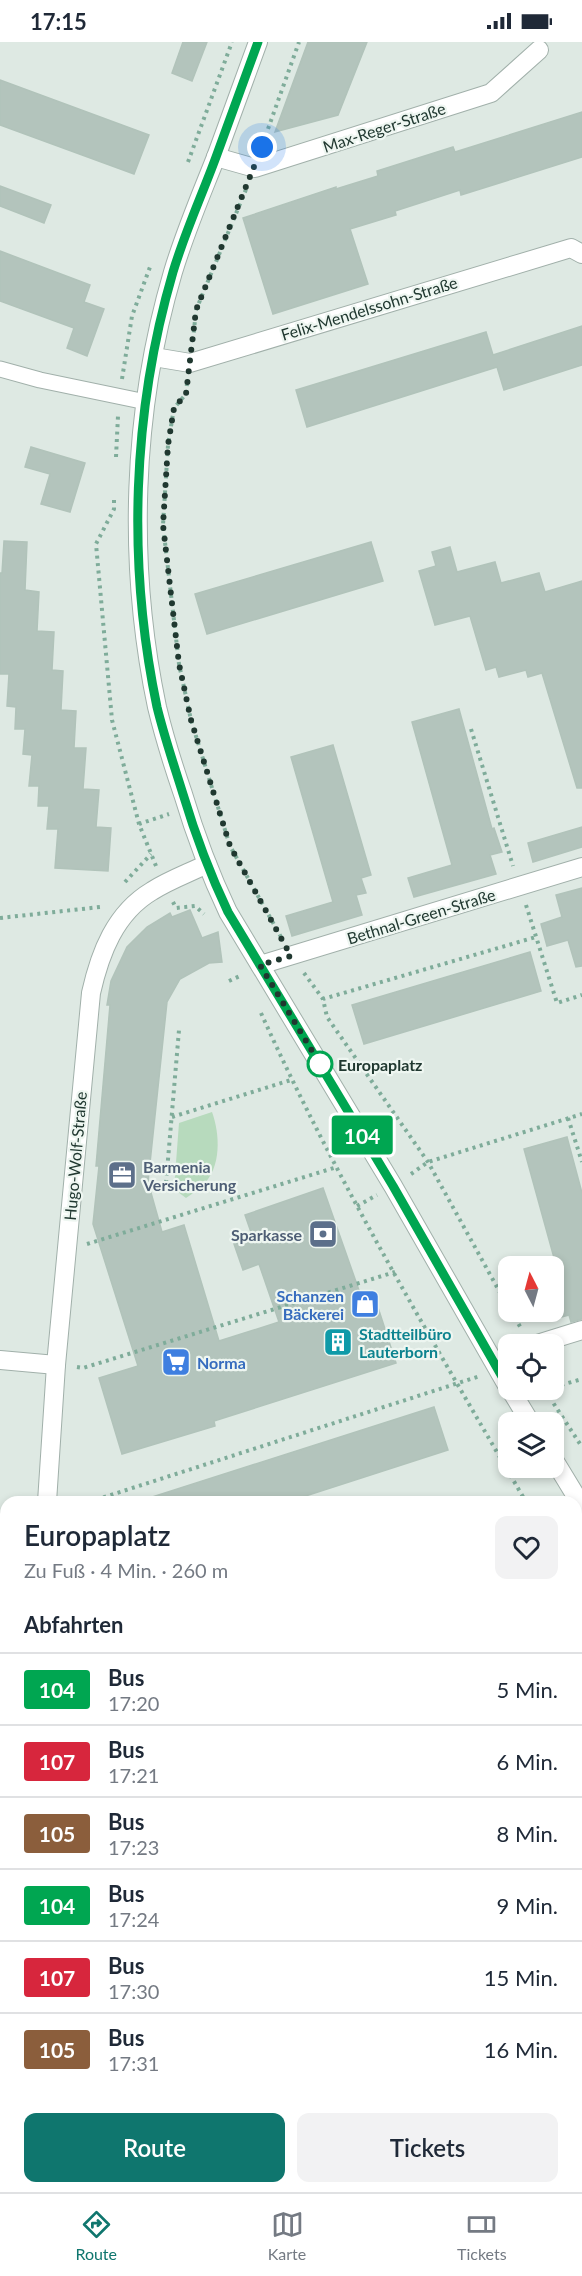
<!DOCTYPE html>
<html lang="de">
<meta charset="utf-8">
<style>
body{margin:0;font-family:Lato,sans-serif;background:#f2f2f3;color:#1f2937;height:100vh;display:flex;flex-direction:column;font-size:22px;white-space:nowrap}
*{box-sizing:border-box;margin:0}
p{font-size:20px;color:#747a83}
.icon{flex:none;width:33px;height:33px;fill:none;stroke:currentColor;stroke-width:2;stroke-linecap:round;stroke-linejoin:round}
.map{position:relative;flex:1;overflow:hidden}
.panel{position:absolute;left:0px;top:1454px;width:582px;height:698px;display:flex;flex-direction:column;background:#fff;border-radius:18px 18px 0 0;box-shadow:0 3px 9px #0003}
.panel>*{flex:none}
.badge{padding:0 12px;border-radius:4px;font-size:21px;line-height:39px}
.needle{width:39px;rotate:354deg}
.fabs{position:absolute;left:498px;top:1214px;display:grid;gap:12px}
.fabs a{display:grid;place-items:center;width:66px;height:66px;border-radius:12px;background:#fff;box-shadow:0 3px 9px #0003;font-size:30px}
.you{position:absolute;width:30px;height:30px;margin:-15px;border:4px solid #fff;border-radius:50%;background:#1a73e8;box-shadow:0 0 0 9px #1a73e833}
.map>.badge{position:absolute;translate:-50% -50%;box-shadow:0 0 0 3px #fff}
h2{padding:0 24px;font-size:22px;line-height:54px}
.round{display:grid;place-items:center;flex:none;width:63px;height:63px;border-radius:12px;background:#f2f2f3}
.summary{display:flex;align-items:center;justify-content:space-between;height:102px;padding:0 24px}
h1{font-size:28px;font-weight:600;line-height:45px}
.primary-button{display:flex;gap:12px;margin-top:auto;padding:12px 24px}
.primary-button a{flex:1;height:69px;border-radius:12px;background:#0f766e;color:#fff;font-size:24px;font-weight:600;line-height:69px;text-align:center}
.primary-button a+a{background:#f2f2f3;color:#1f2937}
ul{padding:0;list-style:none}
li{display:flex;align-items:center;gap:18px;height:72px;padding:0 24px;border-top:2px solid #e0e1e3}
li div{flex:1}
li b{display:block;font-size:22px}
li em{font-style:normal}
li .badge{min-width:66px;font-weight:700;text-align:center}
.status{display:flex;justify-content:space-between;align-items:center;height:42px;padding:0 30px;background:#fff;direction:ltr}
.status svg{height:16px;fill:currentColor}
.dock{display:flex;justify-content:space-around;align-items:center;height:84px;border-top:2px solid #e0e1e3;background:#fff;font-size:16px;color:#747a83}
.dock a{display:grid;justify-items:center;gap:3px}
.dock .on{color:#0f766e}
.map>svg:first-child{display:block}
</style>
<div class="status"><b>17:15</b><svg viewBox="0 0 49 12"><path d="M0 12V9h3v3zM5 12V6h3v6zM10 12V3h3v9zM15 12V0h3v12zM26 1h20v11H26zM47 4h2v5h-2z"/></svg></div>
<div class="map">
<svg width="582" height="2150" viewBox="0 0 582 2150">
<rect width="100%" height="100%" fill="#dee9e3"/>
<path fill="#b7dabd" d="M212 1070C220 1092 222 1126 202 1144 198 1148 192 1152 186 1156L174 1147 179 1081Z"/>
<g fill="#b3c4bc" stroke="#b1c3ba" stroke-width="1.5">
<path d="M183 0H207L192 39 172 31Z"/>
<path d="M308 0H367L338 73 275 90Z"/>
<path d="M0 38 149 93 134 132 0 83Z"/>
<path d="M582 70V115L461 153 460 148 395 169 396 173 350 187 368 242 273 272 243 176 336 145V147L378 134 377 129 453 105 455 110Z"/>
<path d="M0 144 51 163 44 181 0 164Z"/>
<path d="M0 209 90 243 84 260 104 267 87 314 67 306 74 286 0 259Z"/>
<path d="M582 284V323L504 348 497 325 307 385 296 348 486 290 493 313Z"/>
<path d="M31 405 85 421 70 470 41 462 50 432 25 425Z"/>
<path d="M4 499 27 500 25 548 39 550 37 589 54 590 52 628 63 629 61 668 76 669 74 706H86L83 747 99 748 96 785 111 786 108 829 55 826 58 787H47L49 764H38L39 744H29L32 713 23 712 25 687H15L16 665 7 664 9 632H0V531H2Z"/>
<path d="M371 500 383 539 207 592 195 552Z"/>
<path d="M450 505 457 530 495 520 501 541 539 531 545 550 582 539V746H577L542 631 528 635 526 628 499 635 496 625 486 628 470 574 435 583 419 529 436 524 432 510Z"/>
<path d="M459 667 492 787 494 786 502 810 490 813 496 832 414 855 408 836 452 823 412 680Z"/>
<path d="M333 703 371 833 361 836 366 851 356 853 362 873 292 894 286 874 333 860 291 715Z"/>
<path d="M582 785V805L533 820 528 801Z"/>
<path d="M582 846V924L576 925 568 898 547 904 541 882 562 875 556 853Z"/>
<path d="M190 868 202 896 218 890 222 920 209 921 180 937 167 960 148 1140 162 1190 184 1183 219 1299 279 1280 259 1222 243 1228 234 1202 253 1196 245 1173 323 1146 361 1254 373 1250 396 1321 214 1379 215 1384 122 1412 99 1336 138 1324 93 1182 99 1124H96L110 963H107L111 939 127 905 147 885 170 871 172 875Z"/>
<path d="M530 910 541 949 364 1002 352 963Z"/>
<path d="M567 1095 582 1151V1277L571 1280 569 1273 554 1277V1255L564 1252 524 1107Z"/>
<path d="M434 1365 448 1408 287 1460H152V1455Z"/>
</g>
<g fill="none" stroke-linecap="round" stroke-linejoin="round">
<g stroke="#a1b0aa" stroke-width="17">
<g id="service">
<path d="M0 327 40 338 146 360"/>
<path d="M5 2122 6 2126"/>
<path d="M12 2145 13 2150"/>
</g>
</g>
<g stroke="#a1b0aa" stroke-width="20">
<g id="minor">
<path d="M258 0C244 38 230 77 216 115 201 153 185 190 173 230 132 369 127 522 157 665 164 694 173 723 183 752 195 792 210 832 228 870L393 1144 508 1345"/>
<path d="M216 115 255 126 491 51 539 8"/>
<path d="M154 315 190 321 571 206 582 212"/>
<path d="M260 923 582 825"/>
<path d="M537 1302 582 1288"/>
<path d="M0 1318 56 1323"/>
<path d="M510 1347 530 1380"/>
<path d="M554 1418 582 1464"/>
<path d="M47 1460 56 1323 91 951C100 911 115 871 152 849 169 838 189 831 207 822"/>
<path d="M0 1692 6 1690"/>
<path d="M576 1993 582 1991"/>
<path d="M87 2150 102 2145"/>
</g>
</g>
<g stroke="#7fac9a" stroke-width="4" stroke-dasharray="3 4.5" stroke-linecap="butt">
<path d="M263 101 299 0"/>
<path d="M188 120 232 0"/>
<path d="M193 298 196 268 247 145"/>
<path d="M122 337 132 274 150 225"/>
<path d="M187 341 186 352 174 366 168 403 163 483 179 622 191 678 230 804 281 895"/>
<path d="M116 415 118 374"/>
<path d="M114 458V467L96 502 112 678 139 782"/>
<path d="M471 687 513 824"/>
<path d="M156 824 139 782 169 772"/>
<path d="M125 840 151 812"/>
<path d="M173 860 176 866 195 864 204 872"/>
<path d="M526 863 557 961 582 953"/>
<path d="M0 876 100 865 103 862"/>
<path d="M304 931 323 957"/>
<path d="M229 939 242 933"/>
<path d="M261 971C337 1140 433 1300 526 1460"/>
<path d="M172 1075 291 1038"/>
<path d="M568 1076 582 1120"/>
<path d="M411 1132 428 1120 582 1072"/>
<path d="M166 1141 179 988"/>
<path d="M357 1164 377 1153"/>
<path d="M87 1202 337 1125"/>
<path d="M508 1265 428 1120 327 975 323 957 536 895"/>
<path d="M511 1269 522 1288"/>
<path d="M77 1325 83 1326 395 1230"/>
<path d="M554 1345 582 1337"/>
<path d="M551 1347 552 1359 582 1405"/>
<path d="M89 1460 480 1334"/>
<path d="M576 1546 582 1556"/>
<path d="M576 1672 582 1670"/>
<path d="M576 1850 582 1848"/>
<path d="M53 2145 54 2150"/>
<path d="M354 2145 356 2150"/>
<path d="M513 2145 514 2150"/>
</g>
<use href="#service" stroke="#fff" stroke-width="15"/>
<use href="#minor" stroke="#fff" stroke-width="18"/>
</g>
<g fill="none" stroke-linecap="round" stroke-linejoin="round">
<g stroke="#fff" stroke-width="14">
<path id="line" d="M258 0C244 38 230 77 216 115 202 153 185 190 173 230 132 370 127 522 157 665 164 694 174 723 183 752 195 792 210 832 228 870L393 1144 508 1345"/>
</g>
<use href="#line" stroke="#00a651" stroke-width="9"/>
<path stroke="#203830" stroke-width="6" stroke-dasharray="0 10.8" d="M262 105 196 268 186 352 174 366 168 403 163 483 179 622 191 678 230 804 291 914 260 923 320 1022"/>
</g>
<defs>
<g id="office-square" transform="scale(1.5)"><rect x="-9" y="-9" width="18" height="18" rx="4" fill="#5c6f8a" stroke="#eef6f1"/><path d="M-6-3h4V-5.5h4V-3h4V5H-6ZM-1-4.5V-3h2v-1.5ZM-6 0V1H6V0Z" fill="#fff"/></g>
<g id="bank-square" transform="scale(1.5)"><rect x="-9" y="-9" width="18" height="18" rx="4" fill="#5c6f8a" stroke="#eef6f1"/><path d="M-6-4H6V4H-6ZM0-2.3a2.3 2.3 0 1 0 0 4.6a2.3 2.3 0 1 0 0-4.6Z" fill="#fff"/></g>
<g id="shop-square" transform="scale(1.5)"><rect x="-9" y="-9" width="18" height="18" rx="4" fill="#3f7fe0" stroke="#eef6f1"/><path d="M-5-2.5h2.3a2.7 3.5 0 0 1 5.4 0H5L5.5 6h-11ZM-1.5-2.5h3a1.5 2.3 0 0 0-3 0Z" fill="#fff"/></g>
<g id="building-square" transform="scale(1.5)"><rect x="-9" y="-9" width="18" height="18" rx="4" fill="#0f9aa8" stroke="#eef6f1"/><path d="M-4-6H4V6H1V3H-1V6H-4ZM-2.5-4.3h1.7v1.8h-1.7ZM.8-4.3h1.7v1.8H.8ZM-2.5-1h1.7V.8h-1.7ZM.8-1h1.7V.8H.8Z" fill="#fff"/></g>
<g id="supermarket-square" transform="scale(1.5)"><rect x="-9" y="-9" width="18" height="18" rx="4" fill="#3f7fe0" stroke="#eef6f1"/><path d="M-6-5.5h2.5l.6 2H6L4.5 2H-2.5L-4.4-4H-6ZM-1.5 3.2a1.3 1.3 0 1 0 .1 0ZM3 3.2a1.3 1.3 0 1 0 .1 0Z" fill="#fff"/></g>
</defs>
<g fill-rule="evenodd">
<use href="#office-square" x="122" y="1133"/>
<use href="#bank-square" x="323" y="1192"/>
<use href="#shop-square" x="365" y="1262"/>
<use href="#building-square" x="338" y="1300"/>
<use href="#supermarket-square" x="176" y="1320"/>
</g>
<circle fill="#fff" stroke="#00a651" stroke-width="3" cx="320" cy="1022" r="12"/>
<g text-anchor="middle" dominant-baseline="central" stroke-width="4.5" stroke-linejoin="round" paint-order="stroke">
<g font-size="16" fill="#203830" stroke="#eef6f1">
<text transform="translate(384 85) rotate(-18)">Max-Reger-Straße</text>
<text transform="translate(369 266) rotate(-17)">Felix-Mendelssohn-Straße</text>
<text transform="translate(421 874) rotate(-17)">Bethnal-Green-Straße</text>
<text transform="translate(75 1114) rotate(-85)">Hugo-Wolf-Straße</text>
</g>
<g font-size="16" font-weight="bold" fill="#203830" stroke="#eef6f1" text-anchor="start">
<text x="338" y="1022">Europaplatz</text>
</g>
<g font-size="16" font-weight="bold" fill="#4e5e75" stroke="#eef6f1" text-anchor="start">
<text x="143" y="1124">Barmenia<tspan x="143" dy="18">Versicherung</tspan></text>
<text x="302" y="1192" text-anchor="end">Sparkasse</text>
</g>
<g font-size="16" font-weight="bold" fill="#366cbe" stroke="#eef6f1" text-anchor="end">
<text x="344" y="1253">Schanzen<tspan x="344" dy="18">Bäckerei</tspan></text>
<text x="197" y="1320" text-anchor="start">Norma</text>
</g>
<g font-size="16" font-weight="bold" fill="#0d838f" stroke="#eef6f1" text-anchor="start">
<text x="359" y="1291">Stadtteilbüro<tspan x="359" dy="18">Lauterborn</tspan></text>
</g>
</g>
</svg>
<div class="fabs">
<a><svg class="needle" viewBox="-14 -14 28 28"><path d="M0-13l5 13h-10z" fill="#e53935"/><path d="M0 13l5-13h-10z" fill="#747a83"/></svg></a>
<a><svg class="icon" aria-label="locate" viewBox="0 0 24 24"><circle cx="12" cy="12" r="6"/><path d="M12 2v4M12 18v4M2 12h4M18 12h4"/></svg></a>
<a><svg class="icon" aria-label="layers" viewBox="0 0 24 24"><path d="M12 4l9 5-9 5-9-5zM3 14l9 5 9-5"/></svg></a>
</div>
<div class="you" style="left:262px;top:105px"></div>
<b class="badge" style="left:362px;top:1093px;background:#00a651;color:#fff">104</b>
<section class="panel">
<div class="summary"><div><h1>Europaplatz</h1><p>Zu Fuß · 4 Min. · 260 m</p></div><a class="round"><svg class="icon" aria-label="heart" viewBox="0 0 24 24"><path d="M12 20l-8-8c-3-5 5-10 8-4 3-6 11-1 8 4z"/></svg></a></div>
<h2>Abfahrten</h2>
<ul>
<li><span class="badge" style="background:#00a651;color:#fff">104</span><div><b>Bus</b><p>17:20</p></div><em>5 Min.</em></li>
<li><span class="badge" style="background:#d7263d;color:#fff">107</span><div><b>Bus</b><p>17:21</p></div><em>6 Min.</em></li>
<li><span class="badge" style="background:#8b5e3c;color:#fff">105</span><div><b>Bus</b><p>17:23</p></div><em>8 Min.</em></li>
<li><span class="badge" style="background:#00a651;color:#fff">104</span><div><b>Bus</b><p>17:24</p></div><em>9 Min.</em></li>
<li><span class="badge" style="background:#d7263d;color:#fff">107</span><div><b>Bus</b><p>17:30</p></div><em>15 Min.</em></li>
<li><span class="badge" style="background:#8b5e3c;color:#fff">105</span><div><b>Bus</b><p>17:31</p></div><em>16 Min.</em></li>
</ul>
<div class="primary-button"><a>Route</a><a>Tickets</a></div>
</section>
</div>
<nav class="dock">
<a class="on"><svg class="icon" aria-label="directions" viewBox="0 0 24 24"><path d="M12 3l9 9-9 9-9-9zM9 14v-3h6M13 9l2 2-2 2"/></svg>Route</a>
<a><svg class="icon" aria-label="map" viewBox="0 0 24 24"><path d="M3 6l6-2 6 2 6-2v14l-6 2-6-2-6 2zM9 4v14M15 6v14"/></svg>Karte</a>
<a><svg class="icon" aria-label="tickets" viewBox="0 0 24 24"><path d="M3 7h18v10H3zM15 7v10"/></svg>Tickets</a>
</nav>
